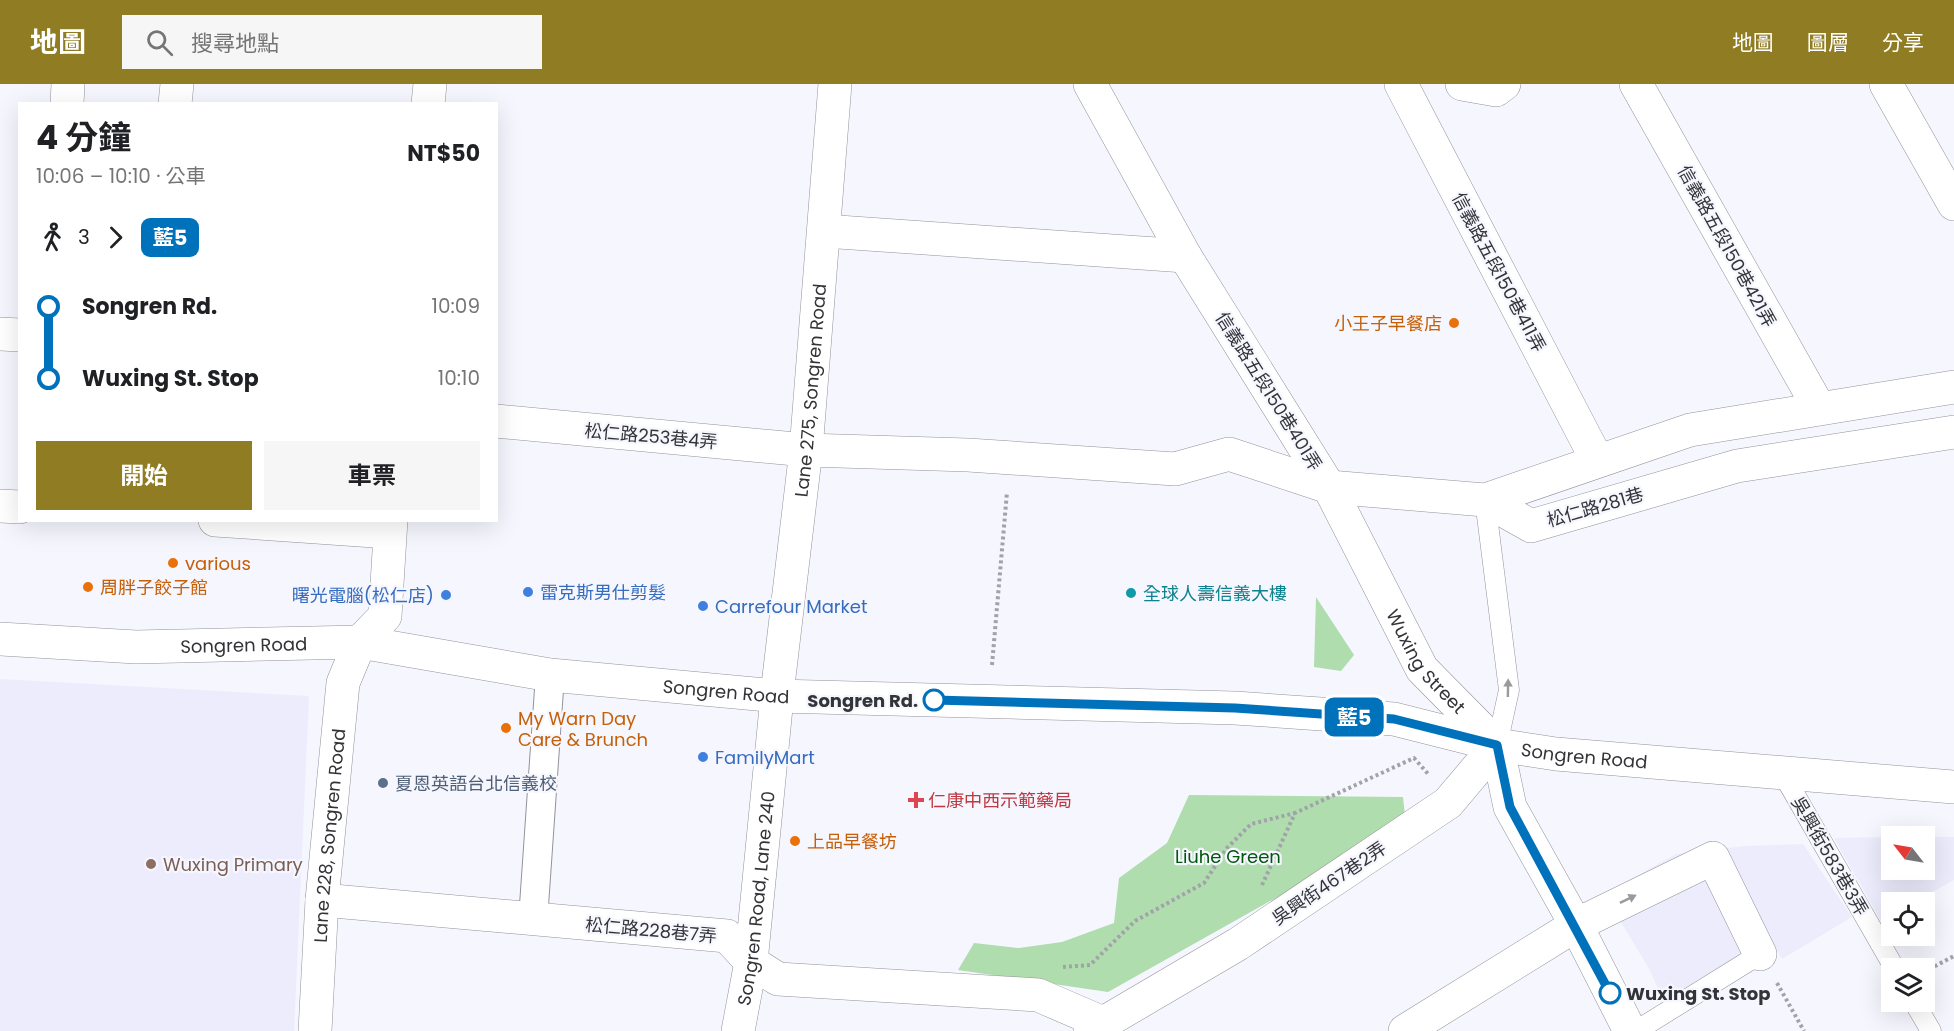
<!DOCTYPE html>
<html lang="zh-TW">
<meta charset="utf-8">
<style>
body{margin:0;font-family:Poppins,"Noto Sans TC",sans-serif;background:#f6f6f6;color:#202124;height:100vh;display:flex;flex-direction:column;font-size:22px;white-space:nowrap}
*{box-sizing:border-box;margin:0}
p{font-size:20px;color:#757577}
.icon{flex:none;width:33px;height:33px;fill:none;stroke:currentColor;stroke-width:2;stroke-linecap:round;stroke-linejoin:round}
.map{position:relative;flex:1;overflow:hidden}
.sheet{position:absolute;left:18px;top:18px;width:480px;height:420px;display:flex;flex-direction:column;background:#fff;border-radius:0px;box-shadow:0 6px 24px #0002}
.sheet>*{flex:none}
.badge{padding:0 12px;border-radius:9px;font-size:21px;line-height:39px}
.needle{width:39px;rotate:301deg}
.tools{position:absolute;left:1881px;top:742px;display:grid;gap:12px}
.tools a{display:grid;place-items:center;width:54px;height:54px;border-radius:0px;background:#fff;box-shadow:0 6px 24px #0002;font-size:30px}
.map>.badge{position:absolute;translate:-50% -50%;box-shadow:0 0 0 3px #fff}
.legs{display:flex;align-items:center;gap:9px;height:66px;padding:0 18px;font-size:20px}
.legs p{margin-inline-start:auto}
.overview{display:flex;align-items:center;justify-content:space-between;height:102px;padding:0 18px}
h1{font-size:33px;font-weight:700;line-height:45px}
.cta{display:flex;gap:12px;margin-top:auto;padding:12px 18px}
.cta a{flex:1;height:69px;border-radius:0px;background:#907c22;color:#fff;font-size:24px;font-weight:700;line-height:69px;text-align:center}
.cta a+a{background:#f6f6f6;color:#202124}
ul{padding:0 18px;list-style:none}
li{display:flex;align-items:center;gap:21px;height:72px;font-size:22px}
li i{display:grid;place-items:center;width:9px;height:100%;margin:0 8px;background:currentColor}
li i::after{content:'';width:15px;height:15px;margin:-8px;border:4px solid;border-radius:50%;background:#fff}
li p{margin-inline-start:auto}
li:first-child i{background:linear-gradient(#0000 50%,currentColor 0)}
li:last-child i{background:linear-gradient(currentColor 50%,#0000 0)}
header{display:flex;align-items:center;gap:36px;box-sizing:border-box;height:84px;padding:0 30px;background:#907c22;color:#fff}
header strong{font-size:28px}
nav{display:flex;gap:33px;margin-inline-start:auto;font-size:21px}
.search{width:420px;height:54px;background:#f6f6f6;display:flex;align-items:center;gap:15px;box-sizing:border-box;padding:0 21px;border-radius:0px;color:#757577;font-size:22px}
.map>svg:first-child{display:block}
</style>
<header>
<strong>地圖</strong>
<div class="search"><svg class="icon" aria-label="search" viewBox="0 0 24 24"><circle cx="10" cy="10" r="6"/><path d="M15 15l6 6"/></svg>搜尋地點</div>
<nav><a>地圖</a><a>圖層</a><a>分享</a></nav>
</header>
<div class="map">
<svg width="1954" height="947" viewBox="0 0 1954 947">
<rect width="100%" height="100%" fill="#f6f6fe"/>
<g fill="#ececfd">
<path d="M0 595 309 612 294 947H0Z"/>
<path d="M1891 753 1892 786H1924L1925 753H1954V796L1913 819H1892L1891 831 1881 837 1834 754Z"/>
<path d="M1803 760 1852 833 1782 875 1769 853 1664 917 1648 883 1604 810 1676 770 1745 762Z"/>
</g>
<g fill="#afddae">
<path d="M1316 513 1354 571 1341 587 1314 583Z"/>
<path d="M1189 711 1403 713 1406 741 1108 908 958 886 974 859 1019 864 1062 858 1114 839 1119 794 1167 759Z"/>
</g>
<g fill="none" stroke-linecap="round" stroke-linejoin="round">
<g stroke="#92929b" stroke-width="21">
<g id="service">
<path d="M1485 416 1509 606 1497 661"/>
<path d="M1783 690 1895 885"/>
<path d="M1914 918 1931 947"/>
<path d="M1636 947 1760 870"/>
</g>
</g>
<g stroke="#92929b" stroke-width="30">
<path id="pedestrian" d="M533 836 550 591"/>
</g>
<g stroke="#92929b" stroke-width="34">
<g id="minor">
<path id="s1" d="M1090 0 1185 172 1329 403 1422 585 1497 661 1510 723 1576 841 1630 947"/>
<path d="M1401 0 1597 376"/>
<path d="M1462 0 1496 6 1504 0"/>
<path d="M1636 0 1819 324"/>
<path d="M1886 0 1954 120"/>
<path d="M67 20 68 0"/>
<path d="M175 20 177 0"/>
<path d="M428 20 430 0"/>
<path d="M824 147 1185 172"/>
<path d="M0 250 20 251"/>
<path d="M496 337 806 366 968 371 1175 385 1229 370 1329 403 1485 416 1690 346 1954 303"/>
<path d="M1485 416 1531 442 1737 382 1954 348"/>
<path d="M0 422 20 423"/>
<path d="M215 436 389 448"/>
<path id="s2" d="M1497 661 1556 670 1954 703"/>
<path d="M322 816 727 852 751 878 778 895 1038 911 1103 939"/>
<path id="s3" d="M315 947 322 816 343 599 360 558 385 532 391 436"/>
<path id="s4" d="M738 947 751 878 779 593 806 366 835 0"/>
<path d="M1090 947 1238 860 1448 719 1497 661"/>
<path d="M1405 947 1576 841 1713 774 1760 870"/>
</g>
</g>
<g stroke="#92929b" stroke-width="34">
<g id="tertiary">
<path id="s5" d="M0 555 136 563 360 558 550 591 777 612 1235 624 1394 635 1497 661"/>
</g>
</g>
<g stroke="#a2a3a9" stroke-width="4" stroke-dasharray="3 3" stroke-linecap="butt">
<path d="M992 581 1007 408"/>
<path d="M1262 801 1295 729 1414 674 1429 691"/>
<path d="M1063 883 1090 881 1135 837 1204 799 1227 764 1251 740 1295 729"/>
<path d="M1924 888 1954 872"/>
<path d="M1777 899 1804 947"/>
</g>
<use href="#service" stroke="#fff" stroke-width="20"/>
<use href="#pedestrian" stroke="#fff" stroke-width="28"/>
<use href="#minor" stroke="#fff" stroke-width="33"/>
<use href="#tertiary" stroke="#fff" stroke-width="33"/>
</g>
<defs><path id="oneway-solid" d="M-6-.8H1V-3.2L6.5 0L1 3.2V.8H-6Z" transform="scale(1.5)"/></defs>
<g fill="#999a9b">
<use href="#oneway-solid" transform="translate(1508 604) rotate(-89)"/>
<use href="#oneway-solid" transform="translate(1628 815) rotate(-26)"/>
</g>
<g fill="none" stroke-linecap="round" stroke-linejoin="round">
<g stroke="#fff" stroke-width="14">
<path id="line-1" d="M934 616 1235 624 1394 635 1497 661 1510 723 1610 909"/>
</g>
<use href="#line-1" stroke="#0072bc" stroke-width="9"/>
</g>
<g fill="#e8710a" stroke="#f6f6fe" stroke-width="2">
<circle cx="1454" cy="239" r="6"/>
<circle cx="173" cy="479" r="6"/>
<circle cx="88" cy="503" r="6"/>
<circle cx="506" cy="644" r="6"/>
<circle cx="795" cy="757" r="6"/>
</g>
<g fill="#3f7fe0" stroke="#f6f6fe" stroke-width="2">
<circle cx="528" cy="508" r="6"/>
<circle cx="446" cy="511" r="6"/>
<circle cx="703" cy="522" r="6"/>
<circle cx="703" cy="673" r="6"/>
</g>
<circle fill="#0f9aa8" stroke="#f6f6fe" stroke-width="2" cx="1131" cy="509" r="6"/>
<g fill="#fff" stroke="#0072bc" stroke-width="3">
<circle cx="934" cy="616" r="10"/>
<circle cx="1610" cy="909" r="10"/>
</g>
<circle fill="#5c6f8a" stroke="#f6f6fe" stroke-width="2" cx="383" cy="699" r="6"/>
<path fill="#e0444e" stroke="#f6f6fe" stroke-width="2" d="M913 707h6v6h6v6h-6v6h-6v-6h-6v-6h6z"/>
<circle fill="#8d6e63" stroke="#f6f6fe" stroke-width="2" cx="151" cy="780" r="6"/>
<g text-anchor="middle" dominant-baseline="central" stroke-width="4.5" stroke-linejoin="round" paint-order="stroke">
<g font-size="18" fill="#333437" stroke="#f6f6fe">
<text transform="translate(1727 162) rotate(61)">信義路五段150巷421弄</text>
<text transform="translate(1499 188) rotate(62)">信義路五段150巷411弄</text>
<text stroke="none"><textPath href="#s4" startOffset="645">Lane 275, Songren Road</textPath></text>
<text transform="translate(1269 307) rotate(58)">信義路五段150巷401弄</text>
<text transform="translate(651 352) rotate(5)">松仁路253巷4弄</text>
<text transform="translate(1595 423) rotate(-16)">松仁路281巷</text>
<text stroke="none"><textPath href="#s5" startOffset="244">Songren Road</textPath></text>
<text stroke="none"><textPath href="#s1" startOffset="669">Wuxing Street</textPath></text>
<text stroke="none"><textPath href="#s5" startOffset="730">Songren Road</textPath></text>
<text stroke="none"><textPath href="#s2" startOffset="88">Songren Road</textPath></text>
<text stroke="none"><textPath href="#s3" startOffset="196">Lane 228, Songren Road</textPath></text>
<text transform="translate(1830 772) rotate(60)">吳興街583巷3弄</text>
<text transform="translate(1329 799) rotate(-34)">吳興街467巷2弄</text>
<text stroke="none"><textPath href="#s4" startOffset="134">Songren Road, Lane 240</textPath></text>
<text transform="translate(651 846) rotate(5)">松仁路228巷7弄</text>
</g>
<g font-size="18" fill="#c56008" stroke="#f6f6fe" text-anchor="start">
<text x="1442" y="239" text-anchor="end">小王子早餐店</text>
<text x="185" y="479">various</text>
<text x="100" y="503">周胖子餃子館</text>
<text x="518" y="634">My Warn Day<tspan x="518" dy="21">Care &amp; Brunch</tspan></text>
<text x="807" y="757">上品早餐坊</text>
</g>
<g font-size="18" fill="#366cbe" stroke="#f6f6fe" text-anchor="start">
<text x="540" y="508">雷克斯男仕剪髮</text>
<text x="434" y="511" text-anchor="end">曙光電腦(松仁店)</text>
<text x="715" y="522">Carrefour Market</text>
<text x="715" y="673">FamilyMart</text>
</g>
<g font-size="18" fill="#0d838f" stroke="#f6f6fe" text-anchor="start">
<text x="1143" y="509">全球人壽信義大樓</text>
</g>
<g font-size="18" font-weight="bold" fill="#333437" stroke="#f6f6fe" text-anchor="end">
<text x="918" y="616">Songren Rd.</text>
<text x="1626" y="909" text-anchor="start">Wuxing St. Stop</text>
</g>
<g font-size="18" fill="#4e5e75" stroke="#f6f6fe" text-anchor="start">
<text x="395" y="699">夏恩英語台北信義校</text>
</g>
<g font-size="18" fill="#be3a42" stroke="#f6f6fe" text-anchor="start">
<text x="928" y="716">仁康中西示範藥局</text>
</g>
<g font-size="18" fill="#01560e" stroke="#f6f6fe">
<text x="1228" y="772">Liuhe Green</text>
</g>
<g font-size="18" fill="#785e54" stroke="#f6f6fe" text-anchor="start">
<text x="163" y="780">Wuxing Primary</text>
</g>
</g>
</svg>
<div class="tools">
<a><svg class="needle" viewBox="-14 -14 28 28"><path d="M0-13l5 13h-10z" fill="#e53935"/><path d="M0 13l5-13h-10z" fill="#757577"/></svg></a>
<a><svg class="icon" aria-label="locate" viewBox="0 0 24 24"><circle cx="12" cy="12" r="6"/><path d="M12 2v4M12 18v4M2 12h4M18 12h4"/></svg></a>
<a><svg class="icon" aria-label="layers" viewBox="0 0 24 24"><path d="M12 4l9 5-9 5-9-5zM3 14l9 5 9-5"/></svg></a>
</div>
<b class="badge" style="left:1354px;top:633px;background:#0072bc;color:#fff">藍5</b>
<section class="sheet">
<div class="overview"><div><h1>4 分鐘</h1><p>10:06 – 10:10 · 公車</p></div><b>NT$50</b></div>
<div class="legs"><svg class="icon" aria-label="walk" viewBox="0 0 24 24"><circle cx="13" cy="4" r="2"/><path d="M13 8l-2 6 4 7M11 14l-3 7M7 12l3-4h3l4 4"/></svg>3<svg class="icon" aria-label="forward" viewBox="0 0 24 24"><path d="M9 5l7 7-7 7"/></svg><b class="badge" style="background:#0072bc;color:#fff">藍5</b></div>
<ul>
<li><i style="color:#0072bc"></i><b>Songren Rd.</b><p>10:09</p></li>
<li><i style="color:#0072bc"></i><b>Wuxing St. Stop</b><p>10:10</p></li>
</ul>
<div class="cta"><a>開始</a><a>車票</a></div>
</section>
</div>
